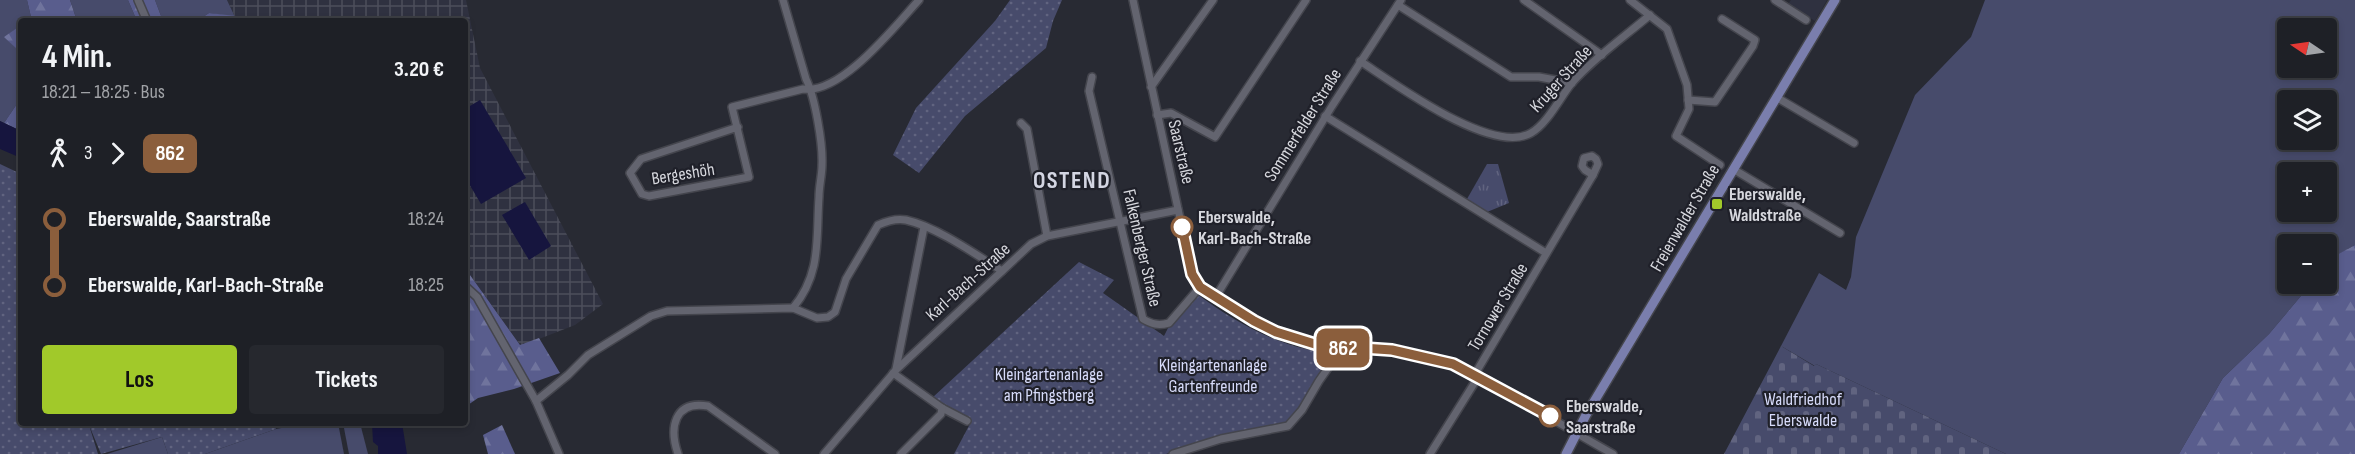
<!DOCTYPE html>
<html lang="de">
<meta charset="utf-8">
<style>
body{margin:0;font-family:"Sofia Sans Condensed",sans-serif;background:#26282e;color:#f1f3f6;height:100vh;display:flex;flex-direction:column;font-size:22px;white-space:nowrap}
*{box-sizing:border-box;margin:0}
p{font-size:20px;color:#a1a3a7}
.icon{flex:none;width:33px;height:33px;fill:none;stroke:currentColor;stroke-width:2;stroke-linecap:round;stroke-linejoin:round}
.map{position:relative;flex:1;overflow:hidden}
.panel{position:absolute;left:18px;top:18px;width:450px;height:408px;display:flex;flex-direction:column;background:#1e2026;border-radius:6px;box-shadow:0 3px 9px #0003,0 0 0 2px #3c3e43}
.panel>*{flex:none}
.badge{padding:0 12px;border-radius:9px;font-size:21px;line-height:39px}
.needle{width:39px;rotate:283deg}
.tools{position:absolute;left:2277px;top:18px;display:grid;gap:12px}
.tools a{display:grid;place-items:center;width:60px;height:60px;border-radius:6px;background:#1e2026;box-shadow:0 3px 9px #0003,0 0 0 2px #3c3e43;font-size:30px}
.map>.badge{position:absolute;translate:-50% -50%;box-shadow:0 0 0 3px #fff}
.legs{display:flex;align-items:center;gap:9px;height:66px;padding:0 24px;font-size:20px}
.legs p{margin-inline-start:auto}
.headline{display:flex;align-items:center;justify-content:space-between;height:102px;padding:0 24px}
h1{font-size:33px;font-weight:700;line-height:45px}
.cta{display:flex;gap:12px;margin-top:auto;padding:12px 24px}
.cta a{flex:1;height:69px;border-radius:6px;background:#a1c92a;color:#111;font-size:24px;font-weight:700;line-height:69px;text-align:center}
.cta a+a{background:#26282e;color:#f1f3f6}
ul{padding:0 24px;list-style:none}
li{display:flex;align-items:center;gap:21px;height:66px;font-size:22px}
li i{display:grid;place-items:center;width:9px;height:100%;margin:0 8px;background:currentColor}
li i::after{content:'';width:15px;height:15px;margin:-8px;border:4px solid;border-radius:50%;background:#1e2026}
li p{margin-inline-start:auto}
li:first-child i{background:linear-gradient(#0000 50%,currentColor 0)}
li:last-child i{background:linear-gradient(currentColor 50%,#0000 0)}
.map>svg:first-child{display:block}
</style>
<div class="map">
<svg width="2355" height="454" viewBox="0 0 2355 454">
<defs>
<pattern id="industrial-grid" width="8" height="8" patternUnits="userSpaceOnUse" patternTransform="scale(1.5)"><rect width="8" height="8" fill="#2f3140"/><path d="M0 4h8M4 0v8" fill="none" stroke="#4c4e5b"/></pattern>
<pattern id="forest-firs" width="22" height="20" patternUnits="userSpaceOnUse" patternTransform="scale(1.5)"><rect width="22" height="20" fill="#595d8d"/><path d="M5 1l3.5 6h-7zM16 11l3.5 6h-7z" fill="#70749d"/></pattern>
<pattern id="cemetery-stones" width="16" height="16" patternUnits="userSpaceOnUse" patternTransform="scale(1.5)"><rect width="16" height="16" fill="#474b6b"/><path d="M2 7V4a2 2 0 0 1 4 0v3zM10 15v-3a2 2 0 0 1 4 0v3z" fill="#616480"/></pattern>
<pattern id="park-tufts" width="24" height="20" patternUnits="userSpaceOnUse" patternTransform="scale(1.5)"><rect width="24" height="20" fill="#474b6b"/><path d="M3 7l-1-3M5 7V3M7 7l1-3M15 17l-1-3M17 17v-4M19 17l1-3" fill="none" stroke="#616480"/></pattern>
<pattern id="garden-dots" width="8" height="8" patternUnits="userSpaceOnUse" patternTransform="scale(1.5)"><rect width="8" height="8" fill="#474b6b"/><path d="M2 2h.1M6 6h.1" fill="none" stroke="#616480" stroke-width="1.8" stroke-linecap="round"/></pattern>
</defs>
<rect width="100%" height="100%" fill="#282a33"/>
<path fill="#2f3140" d="M1791 0H1827L1815 21 1788 4Z"/>
<path fill="url(#industrial-grid)" d="M227 0H466L480 68 603 304 575 325 521 346 465 268V21H279L235 17Z"/>
<g fill="#474b6b" fill-rule="evenodd">
<path d="M0 0H27L31 17 26 21H21V25L5 37 21 53V98L4 123 0 121Z"/>
<path d="M70 0H128L137 21H77Z"/>
<path d="M155 0H227L235 17 209 13 197 21H167L161 16Z"/>
<path d="M1985 0H2355V245L2332 258 2327 265 2326 244H2288V284H2311L2269 334 2223 378 2179 454H2006L1816 364 1815 366 1781 346 1819 273 1846 290 1851 277 1856 237 1915 95 1971 37ZM2288 28H2326V68H2288ZM2288 100H2326V140H2288ZM2288 172H2326V212H2288Z"/>
<path d="M308 423H338L344 454H205L276 429Z"/>
<path d="M343 423H360L368 454H349Z"/>
<path d="M162 437 168 454H107Z"/>
</g>
<g fill="url(#forest-firs)">
<path d="M27 0H70L77 21H26L31 17Z"/>
<path d="M128 0H155L161 16 167 21H137Z"/>
<path d="M209 13 279 21H197Z"/>
<path d="M21 25V53L4 37Z"/>
<path d="M21 98V131L4 123Z"/>
<path d="M2355 245V454H2179L2223 378 2269 334 2311 284H2326C2326 256 2332 258 2355 245Z"/>
<path d="M465 268 520 345 539 338 560 373 514 389 478 398 465 407Z"/>
<path d="M502 425 515 454H488L483 435Z"/>
</g>
<path fill="url(#cemetery-stones)" d="M1781 346 1814 366 1816 364 2006 454H1724Z"/>
<path fill="url(#park-tufts)" d="M1487 164H1498L1509 203 1487 212 1467 199Z"/>
<g fill="url(#garden-dots)">
<path d="M1010 0H1062L1053 21 1046 48 965 116 919 173 893 155 916 108 995 21Z"/>
<path d="M0 164 21 174V423H274L276 429 205 454H168L162 437 101 454 89 425 98 454H0Z"/>
<path d="M1079 262 1114 280 1103 293 1164 336 1170 324 1197 294C1224 314 1256 334 1288 344 1302 349 1318 351 1333 355L1290 420 1277 426 1218 437 1166 454H954L971 422 965 416 932 398Z"/>
</g>
<g fill="#16153e">
<path d="M480 100 526 178 481 204 465 177V109Z"/>
<path d="M0 121 21 131V158L0 149Z"/>
<path d="M525 202 551 246 529 260 502 215Z"/>
<path d="M372 423H402L407 454H378V446L373 442Z"/>
</g>
<g fill="none" stroke-linecap="round" stroke-linejoin="round">
<g stroke="#44454d" stroke-width="10">
<g id="minor">
<path d="M138 0 147 21"/>
<path d="M783 0 806 79C815 97 823 144 822 165 822 175 819 186 819 197 816 238 822 273 793 308"/>
<path d="M1133 0 1192 274C1201 290 1214 297 1229 307 1256 325 1288 340 1321 345 1368 352 1408 347 1455 365 1473 372 1490 383 1507 392 1543 413 1577 434 1613 454"/>
<path d="M1524 0 1602 55"/>
<path d="M1630 0 1667 29 1687 85 1689 109 1676 136 1720 165"/>
<path d="M1775 0 1806 20"/>
<path d="M1398 5 1511 77H1539L1572 83"/>
<path d="M1360 61C1394 83 1492 156 1531 133 1547 124 1560 98 1571 84 1594 58 1624 37 1650 15"/>
<path d="M1092 77 1089 91 1143 319C1152 324 1158 326 1169 323L1200 287"/>
<path d="M1151 87 1213 0"/>
<path d="M1776 97 1854 143"/>
<path d="M1688 100 1715 102 1753 46 1755 40 1722 19"/>
<path d="M1157 115 1171 113 1215 137 1306 0"/>
<path d="M1325 116 1546 253"/>
<path d="M1021 123 1027 129 1047 236"/>
<path d="M738 127 641 159 630 173 642 194 649 196 749 177 732 107 803 89C841 95 895 26 919 0"/>
<path d="M1592 156 1596 159 1598 164 1593 175 1585 170 1582 166 1584 158Z"/>
<path d="M1733 169 1840 233"/>
<path d="M465 286 477 297 536 401 559 454"/>
<path d="M1215 298 1332 106 1401 0"/>
<path d="M896 369 924 227"/>
<path d="M893 373 942 408 967 421"/>
<path d="M536 401 568 375 588 355 651 316 667 311 793 308 817 318 828 317 835 312 846 279 878 225C887 221 896 218 906 220 937 227 975 254 1002 271"/>
<path d="M678 454C669 428 674 400 708 406L775 454"/>
<path d="M824 454 896 370 1031 244 1047 236 1178 210"/>
<path d="M901 454 941 414 942 408"/>
<path d="M1173 454 1221 439 1288 426 1302 410 1319 381 1342 348"/>
<path d="M1430 454 1475 382 1478 369 1593 175"/>
</g>
</g>
<g stroke="#44454d" stroke-width="12">
<path id="major" d="M1566 454 1586 415 1835 0"/>
</g>
<use href="#minor" stroke="#63646f" stroke-width="7"/>
<use href="#major" stroke="#7a7ead" stroke-width="9"/>
</g>
<g fill="none" stroke-linecap="round" stroke-linejoin="round">
<g stroke="#fff" stroke-width="14">
<path id="line-1" d="M1182 227 1192 274 1200 287 1254 321 1276 332 1318 345 1392 350 1453 364 1550 416"/>
</g>
<use href="#line-1" stroke="#8b5e3c" stroke-width="9"/>
</g>
<rect fill="#a1c92a" stroke="#1f2029" stroke-width="2" x="1711" y="198" width="12" height="12" rx="3"/>
<g fill="#fff" stroke="#8b5e3c" stroke-width="3">
<circle cx="1182" cy="227" r="10"/>
<circle cx="1550" cy="416" r="10"/>
</g>
<g text-anchor="middle" dominant-baseline="central" stroke-width="4.5" stroke-linejoin="round" paint-order="stroke">
<g font-size="18" fill="#d7d8de" stroke="#1f2029">
<text transform="translate(1561 79) rotate(-48)">Kruger Straße</text>
<text transform="translate(1303 125) rotate(-58)">Sommerfelder Straße</text>
<text transform="translate(1181 152) rotate(77)">Saarstraße</text>
<text transform="translate(683 174) rotate(-9)">Bergeshöh</text>
<text transform="translate(1685 218) rotate(-60)">Freienwalder Straße</text>
<text transform="translate(1142 248) rotate(77)">Falkenberger Straße</text>
<text transform="translate(968 282) rotate(-42)">Karl-Bach-Straße</text>
<text transform="translate(1498 307) rotate(-59)">Tornower Straße</text>
</g>
<g font-size="18" font-weight="bold" fill="#d7d8de" stroke="#1f2029" text-anchor="start">
<text x="1729" y="194">Eberswalde,<tspan x="1729" dy="21">Waldstraße</tspan></text>
</g>
<g font-size="18" font-weight="bold" fill="#d7d8de" stroke="#1f2029" text-anchor="start">
<text x="1198" y="217">Eberswalde,<tspan x="1198" dy="21">Karl-Bach-Straße</tspan></text>
<text x="1566" y="406">Eberswalde,<tspan x="1566" dy="21">Saarstraße</tspan></text>
</g>
<g font-size="18" fill="#d7dbfa" stroke="#1f2029">
<text x="1213" y="365">Kleingartenanlage<tspan x="1213" dy="21">Gartenfreunde</tspan></text>
<text x="1049" y="374">Kleingartenanlage<tspan x="1049" dy="21">am Pfingstberg</tspan></text>
<text x="1803" y="399">Waldfriedhof<tspan x="1803" dy="21">Eberswalde</tspan></text>
</g>
<g font-size="24" font-weight="bold" letter-spacing="1.5" fill="#d3d5e2" stroke="#1f2029">
<text x="1072" y="180">OSTEND</text>
</g>
</g>
</svg>
<div class="tools">
<a><svg class="needle" viewBox="-14 -14 28 28"><path d="M0-13l5 13h-10z" fill="#e53935"/><path d="M0 13l5-13h-10z" fill="#a1a3a7"/></svg></a>
<a><svg class="icon" aria-label="layers" viewBox="0 0 24 24"><path d="M12 4l9 5-9 5-9-5zM3 14l9 5 9-5"/></svg></a>
<a>+</a>
<a>−</a>
</div>
<b class="badge" style="left:1343px;top:348px;background:#8b5e3c;color:#fff">862</b>
<section class="panel">
<div class="headline"><div><h1>4 Min.</h1><p>18:21 – 18:25 · Bus</p></div><b>3.20 €</b></div>
<div class="legs"><svg class="icon" aria-label="walk" viewBox="0 0 24 24"><circle cx="13" cy="4" r="2"/><path d="M13 8l-2 6 4 7M11 14l-3 7M7 12l3-4h3l4 4"/></svg>3<svg class="icon" aria-label="forward" viewBox="0 0 24 24"><path d="M9 5l7 7-7 7"/></svg><b class="badge" style="background:#8b5e3c;color:#fff">862</b></div>
<ul>
<li><i style="color:#8b5e3c"></i><b>Eberswalde, Saarstraße</b><p>18:24</p></li>
<li><i style="color:#8b5e3c"></i><b>Eberswalde, Karl-Bach-Straße</b><p>18:25</p></li>
</ul>
<div class="cta"><a>Los</a><a>Tickets</a></div>
</section>
</div>
